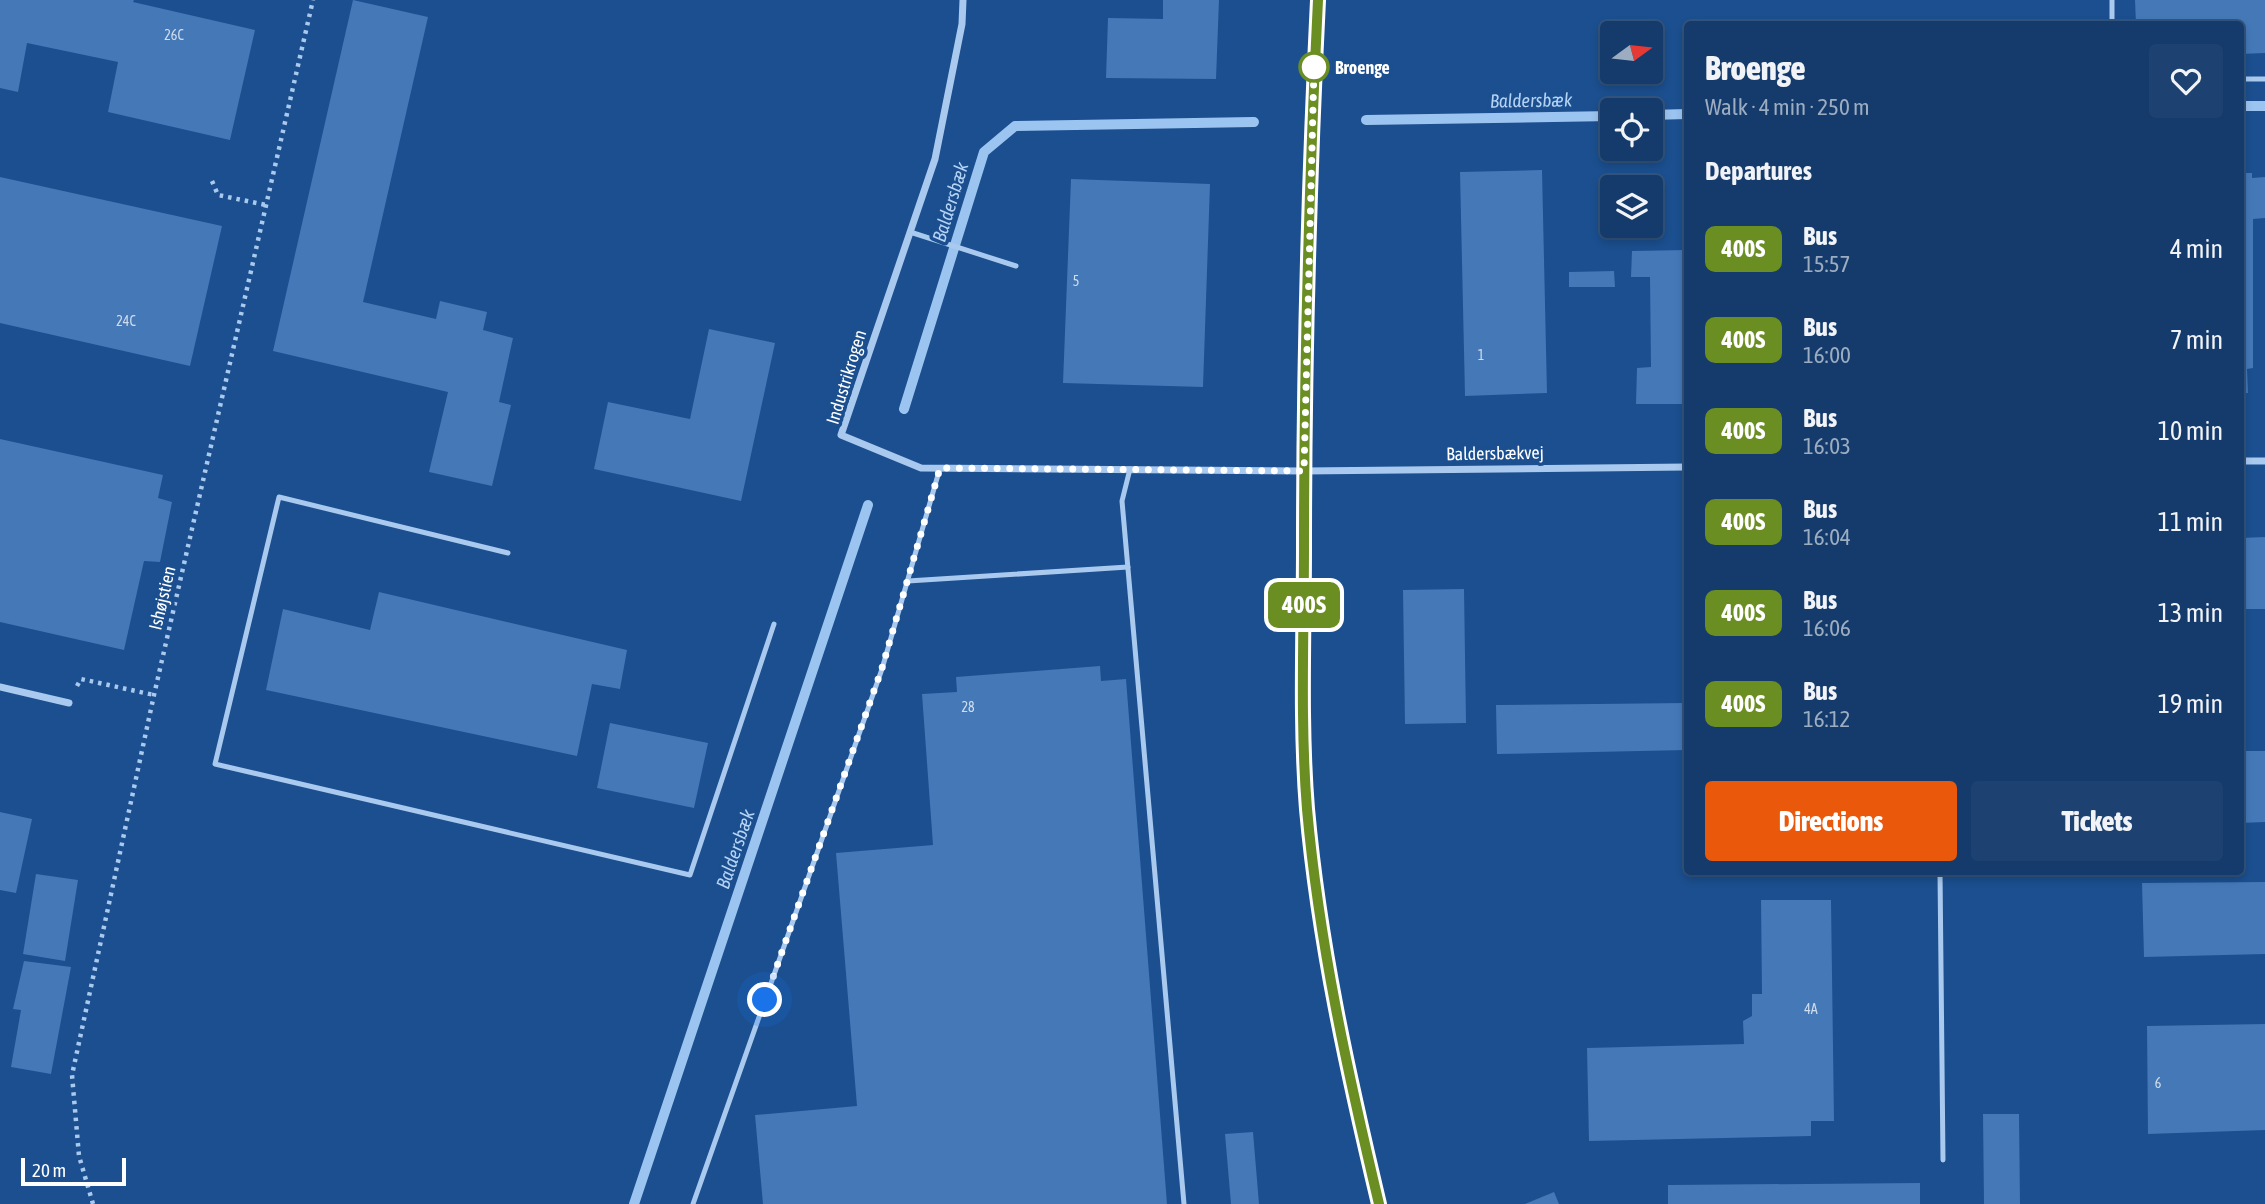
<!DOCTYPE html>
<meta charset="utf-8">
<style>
body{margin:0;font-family:"Asap Condensed",sans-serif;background:#1d4271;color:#f1f3f6;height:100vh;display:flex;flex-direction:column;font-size:26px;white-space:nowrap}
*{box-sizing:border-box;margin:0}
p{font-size:23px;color:#9dadc1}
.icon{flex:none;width:38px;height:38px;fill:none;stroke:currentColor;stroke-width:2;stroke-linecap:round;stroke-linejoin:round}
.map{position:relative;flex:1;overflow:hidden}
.details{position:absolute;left:1684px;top:21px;width:560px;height:854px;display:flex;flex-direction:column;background:#143b6b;border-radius:7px;box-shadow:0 4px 10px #0003,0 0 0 2px #33557e}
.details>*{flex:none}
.badge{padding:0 14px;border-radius:10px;font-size:24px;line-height:46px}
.needle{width:46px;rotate:75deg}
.controls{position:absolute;left:1600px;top:21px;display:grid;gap:14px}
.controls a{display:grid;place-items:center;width:63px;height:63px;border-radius:7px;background:#143b6b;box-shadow:0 4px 10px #0003,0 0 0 2px #33557e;font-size:35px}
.scale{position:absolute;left:21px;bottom:18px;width:105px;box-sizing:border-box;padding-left:7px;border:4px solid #fff;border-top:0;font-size:19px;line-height:24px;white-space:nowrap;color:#fff;-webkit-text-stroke:5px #1b4f8f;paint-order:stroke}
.you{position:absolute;width:35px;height:35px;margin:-18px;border:5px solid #fff;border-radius:50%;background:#1a73e8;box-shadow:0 0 0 10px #1a73e833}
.map>.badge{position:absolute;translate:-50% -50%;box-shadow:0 0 0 4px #fff}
h2{padding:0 21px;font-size:26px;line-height:63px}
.round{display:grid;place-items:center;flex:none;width:74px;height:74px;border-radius:7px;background:#1d4271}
.headline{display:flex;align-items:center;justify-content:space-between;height:119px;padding:0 21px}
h1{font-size:33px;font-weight:800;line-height:52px}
.primary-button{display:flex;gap:14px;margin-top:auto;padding:14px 21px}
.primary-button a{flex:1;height:80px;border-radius:7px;background:#ea580c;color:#fff;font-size:28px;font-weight:800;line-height:80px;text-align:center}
.primary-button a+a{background:#1d4271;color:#f1f3f6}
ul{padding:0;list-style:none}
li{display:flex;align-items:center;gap:21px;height:91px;padding:0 21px}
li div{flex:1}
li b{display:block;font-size:26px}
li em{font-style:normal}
li .badge{min-width:77px;font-weight:700;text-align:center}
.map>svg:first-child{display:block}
</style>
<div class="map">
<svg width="2265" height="1204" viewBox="0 0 2265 1204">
<rect width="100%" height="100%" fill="#1b4f8f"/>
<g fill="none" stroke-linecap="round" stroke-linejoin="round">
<g stroke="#9cc4f0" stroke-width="10">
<path d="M2240 106H2265"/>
<path d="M1650 115 1687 114"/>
<path d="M1366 120 1612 116"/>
<path d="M904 409 984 152 1015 126 1254 122"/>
<path d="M634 1204 868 505"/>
</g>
</g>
<g fill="#4478b7">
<path d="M0 0H134L133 2 255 30 230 140 108 112 118 62 27 43 18 92 0 88Z"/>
<path d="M353 0 428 17 363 302 436 319 440 301 487 312 483 330 513 338 499 402 511 405 492 486 429 472 448 392 273 351Z"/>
<path d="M1163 0H1219L1216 79 1106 78 1108 18 1163 19Z"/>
<path d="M2135 0H2265V53L2240 54V24H2136Z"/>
<path d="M1542 170 1547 393 1465 396 1460 172Z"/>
<path d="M2240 173H2252V178L2265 177V218L2253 219V368L2247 369 2248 393H2240Z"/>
<path d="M0 177 222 226 190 366 0 323Z"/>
<path d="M1071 179 1210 184 1203 387 1063 383Z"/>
<path d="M1687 250V404H1636L1637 368 1651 367 1650 277H1631L1632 251Z"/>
<path d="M1614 271 1615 287H1569V272Z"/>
<path d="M709 329 775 343 741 501 594 469 608 402 690 419Z"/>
<path d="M0 439 163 475 158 498 172 502 160 562 144 561 124 650 0 622Z"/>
<path d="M2265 537V609H2240V538Z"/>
<path d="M1464 589 1466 723 1405 724 1403 590Z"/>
<path d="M379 592 627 650 620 689 592 684 577 756 266 690 283 609 370 630Z"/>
<path d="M1100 666 1101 681 1126 679 1167 1204H763L755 1115 857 1106 836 853 933 845 922 694 957 692 956 677Z"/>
<path d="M1687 703V750L1497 754 1496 705Z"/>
<path d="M610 723 708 743 694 808 597 788Z"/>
<path d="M2240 751H2265V822L2240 823Z"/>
<path d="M0 812 32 819 16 893 0 890Z"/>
<path d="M36 874 78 880 65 961 23 954Z"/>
<path d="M2265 882V954L2144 957 2142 883Z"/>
<path d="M1761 900H1831L1834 1121H1811V1136L1589 1141 1587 1048 1744 1044 1743 1021 1752 1016V994H1762Z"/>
<path d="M24 961 71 967 51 1074 11 1067 21 1010 13 1009Z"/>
<path d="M2265 1024V1130L2148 1134 2147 1026Z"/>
<path d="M1983 1114H2019L2020 1204H1984Z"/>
<path d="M1253 1132 1259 1204H1231L1225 1134Z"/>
<path d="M1920 1183V1204H1668V1185Z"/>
<path d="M1554 1192 1559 1204H1525Z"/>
</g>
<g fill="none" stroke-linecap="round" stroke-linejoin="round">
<g stroke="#a9c9ee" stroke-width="4.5" stroke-dasharray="3.5 5" stroke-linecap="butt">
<path d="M212 181 218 195 266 205"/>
<path d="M77 686 81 679 154 695"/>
<path d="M93 1204 79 1156 72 1075 154 695 313 0"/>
</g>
<g stroke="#a9c9ee" stroke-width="5">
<path d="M2112 0V24"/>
<path d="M2240 79H2265"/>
<path d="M910 232 1016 266"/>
<path d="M1130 469 1122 501 1184 1204"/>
<path d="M508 553 279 497 215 764 690 875 774 624"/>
<path d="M908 581 1128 567"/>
<path d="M1940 872 1943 1160"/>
<path d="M693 1204 882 669 940 468"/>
</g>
<g stroke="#a9c9ee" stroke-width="7">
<path d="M963 0 962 24 935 159 841 435 921 468 1304 471 1687 467"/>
<path d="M2240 461H2265"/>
<path d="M0 687 69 703"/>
</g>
<path stroke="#a9c9ee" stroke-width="12" d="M1318 0C1309 178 1304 357 1304 535 1303 626 1300 719 1307 809 1319 943 1348 1074 1379 1204"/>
</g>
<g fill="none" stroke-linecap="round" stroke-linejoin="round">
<g stroke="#fff" stroke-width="16">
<path id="line" d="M1318 0C1309 182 1304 365 1304 548 1304 634 1300 723 1307 809 1319 943 1348 1074 1379 1204"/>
</g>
<use href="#line" stroke="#6b8e23" stroke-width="10"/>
<path stroke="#fff" stroke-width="7" stroke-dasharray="0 12.6" d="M765 1000 882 668 940 468 1304 471 1314 67"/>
</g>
<circle fill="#fff" stroke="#6b8e23" stroke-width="3.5" cx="1314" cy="67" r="14"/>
<g text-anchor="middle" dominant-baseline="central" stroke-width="7" stroke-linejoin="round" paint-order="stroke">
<g font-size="14" fill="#d0dded">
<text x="174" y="35">26C</text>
<text x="1076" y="281">5</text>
<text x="126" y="321">24C</text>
<text x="1481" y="355">1</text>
<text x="968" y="707">28</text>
<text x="1811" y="1009">4A</text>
<text x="2158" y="1083">6</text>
</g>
<g font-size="18" font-weight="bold" fill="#fff" stroke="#1b4f8f" text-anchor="start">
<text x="1335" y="67">Broenge</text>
</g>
<g font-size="18" fill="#fff" stroke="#1b4f8f">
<text transform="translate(846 377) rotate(-73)">Industrikrogen</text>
<text transform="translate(1495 453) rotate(-1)">Baldersbækvej</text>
<text transform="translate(162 598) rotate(-77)">Ishøjstien</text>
</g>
<g font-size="19" font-style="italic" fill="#b5d3f5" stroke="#1b4f8f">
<text transform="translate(1531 100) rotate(-1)">Baldersbæk</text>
<text transform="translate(950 202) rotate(-73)">Baldersbæk</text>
<text transform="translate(735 849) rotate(-71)">Baldersbæk</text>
</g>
</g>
</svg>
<div class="controls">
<a><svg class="needle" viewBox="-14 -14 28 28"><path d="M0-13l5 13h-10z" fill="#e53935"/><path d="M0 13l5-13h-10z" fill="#9dadc1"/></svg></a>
<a><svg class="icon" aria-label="locate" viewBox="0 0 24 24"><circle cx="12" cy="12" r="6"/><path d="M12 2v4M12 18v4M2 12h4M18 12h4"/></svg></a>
<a><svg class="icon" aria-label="layers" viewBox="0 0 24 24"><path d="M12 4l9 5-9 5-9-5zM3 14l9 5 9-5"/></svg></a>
</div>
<div class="scale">20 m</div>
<div class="you" style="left:765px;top:1000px"></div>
<b class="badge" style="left:1304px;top:605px;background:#6b8e23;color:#fff">400S</b>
<section class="details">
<div class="headline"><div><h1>Broenge</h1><p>Walk · 4 min · 250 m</p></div><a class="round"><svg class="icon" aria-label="heart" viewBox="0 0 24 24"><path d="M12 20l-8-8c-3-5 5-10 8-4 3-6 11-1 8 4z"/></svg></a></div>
<h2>Departures</h2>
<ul>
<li><span class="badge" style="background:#6b8e23;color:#fff">400S</span><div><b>Bus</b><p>15:57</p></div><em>4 min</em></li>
<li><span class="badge" style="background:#6b8e23;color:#fff">400S</span><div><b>Bus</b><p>16:00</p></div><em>7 min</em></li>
<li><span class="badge" style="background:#6b8e23;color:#fff">400S</span><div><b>Bus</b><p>16:03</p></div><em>10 min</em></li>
<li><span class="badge" style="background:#6b8e23;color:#fff">400S</span><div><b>Bus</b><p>16:04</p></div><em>11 min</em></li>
<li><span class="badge" style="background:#6b8e23;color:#fff">400S</span><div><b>Bus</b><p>16:06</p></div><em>13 min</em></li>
<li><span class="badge" style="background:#6b8e23;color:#fff">400S</span><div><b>Bus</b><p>16:12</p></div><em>19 min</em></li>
</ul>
<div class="primary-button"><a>Directions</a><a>Tickets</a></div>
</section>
</div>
